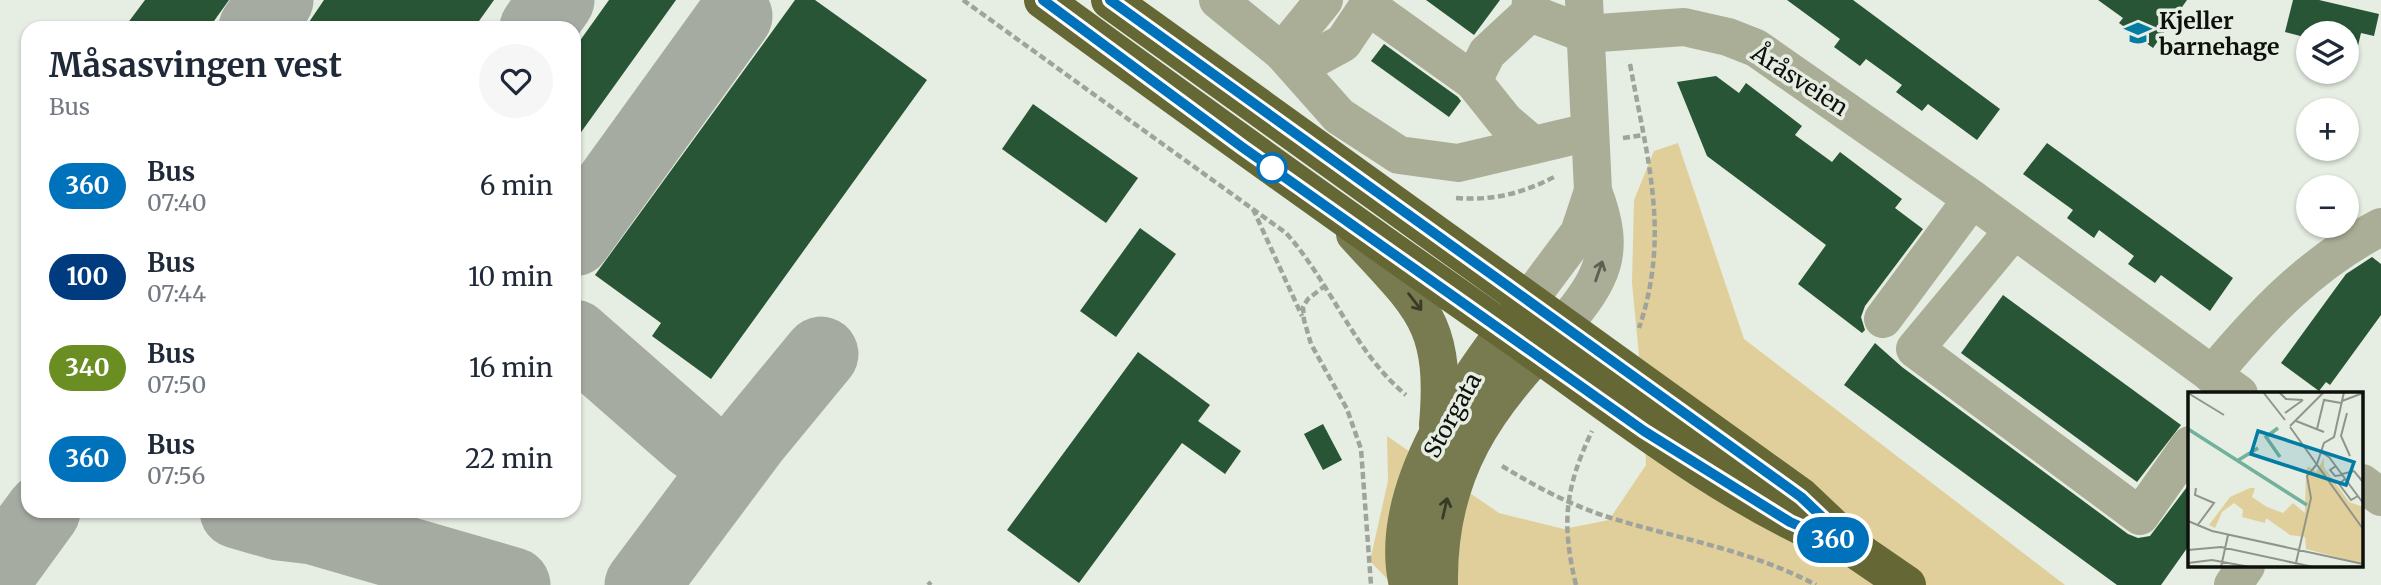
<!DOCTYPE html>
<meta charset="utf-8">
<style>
body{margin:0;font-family:Merriweather,serif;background:#f6f6f7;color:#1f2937;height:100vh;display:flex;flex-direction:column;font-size:26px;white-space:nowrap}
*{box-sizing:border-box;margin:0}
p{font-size:23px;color:#747a83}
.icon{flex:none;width:38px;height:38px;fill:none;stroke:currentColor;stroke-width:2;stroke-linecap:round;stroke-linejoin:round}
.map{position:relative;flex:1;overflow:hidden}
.side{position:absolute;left:21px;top:21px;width:560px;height:497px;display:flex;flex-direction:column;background:#fff;border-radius:21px;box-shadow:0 2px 5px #0004}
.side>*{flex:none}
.badge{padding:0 14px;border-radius:23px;font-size:24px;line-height:46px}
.tools{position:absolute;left:2296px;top:21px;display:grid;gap:14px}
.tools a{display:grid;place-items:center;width:63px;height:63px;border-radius:50%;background:#fff;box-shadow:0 2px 5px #0004;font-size:35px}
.map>.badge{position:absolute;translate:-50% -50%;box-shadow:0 0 0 4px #fff}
.round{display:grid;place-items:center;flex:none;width:74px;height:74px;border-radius:37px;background:#f6f6f7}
.head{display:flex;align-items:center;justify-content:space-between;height:119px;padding:0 28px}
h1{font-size:33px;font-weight:700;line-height:52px}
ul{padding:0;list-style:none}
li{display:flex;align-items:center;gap:21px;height:91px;padding:0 28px}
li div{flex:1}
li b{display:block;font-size:26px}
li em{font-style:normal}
li .badge{min-width:77px;font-weight:700;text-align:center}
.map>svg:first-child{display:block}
</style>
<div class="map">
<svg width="2381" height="585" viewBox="0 0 2381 585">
<rect width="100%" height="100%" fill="#e6ede2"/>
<path fill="#e0cf9b" d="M1678 143 1744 339 2065 585H1393L1370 561 1388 481 1387 436 1499 513 1564 529 1609 520 1646 465 1643 397 1632 283 1634 200 1654 151Z"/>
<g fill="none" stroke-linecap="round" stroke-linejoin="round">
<g stroke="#a6aba2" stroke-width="75">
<path d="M256 28 276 0"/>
<path d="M537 28 557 0"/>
<path d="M574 239 735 16"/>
<path d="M574 337 695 443"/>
<path d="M237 511 279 523 313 527 513 585"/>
<path d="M0 570 43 511"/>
<path d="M642 585 751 439 821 354"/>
</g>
</g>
<g fill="#285535">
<path d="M145 0H229L209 28H124Z"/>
<path d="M324 0H494L474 28H305Z"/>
<path d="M609 0H676L574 142V49Z"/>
<path d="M795 0H815L927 80 711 379 652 336 661 323 595 275Z"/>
<path d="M1426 0H1500L1474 35Z"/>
<path d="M1787 0H1853L2000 109 1977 140 1928 104 1922 111 1896 92 1902 85 1866 59 1860 66 1834 47 1840 39Z"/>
<path d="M2098 0H2187L2153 48 2119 23 2123 18Z"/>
<path d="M2293 0H2319L2379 14 2374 36 2361 33 2357 50 2347 47V33H2308V38L2285 32Z"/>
<path d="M1384 44 1458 97 1461 101 1449 117 1371 61Z"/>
<path d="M1716 76 1739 93 1746 83 1802 126 1795 135 1832 162 1840 152 1902 199 1895 208 1923 229 1865 306 1861 317 1865 330 1862 333 1798 284 1826 245 1707 156 1677 82Z"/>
<path d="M1033 104 1138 178 1106 223 1002 149Z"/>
<path d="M2047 143 2233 278 2210 311 2161 275 2155 283 2128 264 2134 256 2099 230 2094 238 2067 218 2073 210 2023 174Z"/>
<path d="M1140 228 1176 254 1116 337 1080 311Z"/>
<path d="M2372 257 2381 264V315L2330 385 2326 382 2319 391 2281 363 2346 274Z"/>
<path d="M2003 295 2181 425 2137 482 1961 353Z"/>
<path d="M1875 343 1902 367 2128 534 2138 538 2150 536 2190 483V544L2161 585H2117L1844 385Z"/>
<path d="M1138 352 1210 405 1198 421 1241 451 1225 474 1182 443 1079 583 1007 530Z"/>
<path d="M1323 424 1342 460 1323 470 1304 434Z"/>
</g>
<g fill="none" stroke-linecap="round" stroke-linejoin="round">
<g stroke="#9ea49b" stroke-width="4.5" stroke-dasharray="7 3.5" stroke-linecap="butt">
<path d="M963 0 1286 233C1331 283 1354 352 1406 395"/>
<path d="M1630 64C1647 158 1671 234 1639 328"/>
<path d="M1623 138 1643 135"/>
<path d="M1456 198C1493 201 1524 193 1556 176"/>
<path d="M1253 209 1302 316"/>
<path d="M1326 285 1308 299 1303 307 1304 320 1311 344 1347 409 1361 449 1371 585"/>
<path d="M1502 466C1535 486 1570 505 1608 517 1678 539 1751 550 1816 585"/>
<path d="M928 585 931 582"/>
<path d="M1576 585C1561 523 1565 488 1592 431"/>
</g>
<g stroke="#abae96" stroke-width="38">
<path d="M1218 0 1282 52 1339 116 1399 155 1458 163 1589 132"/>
<path d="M1531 0 1530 13 1487 53 1473 81 1505 121 1533 145"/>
<path d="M1368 6 1473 81"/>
<path d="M1530 13 1585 34 1684 27 1728 37 1756 48 1968 196 2239 394"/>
<path d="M1282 52 1324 0"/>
<path d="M1297 68 1343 43 1372 0"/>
<path d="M2014 230 1915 349 2140 516 2190 445"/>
<path d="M1528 301 1579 233 1593 191"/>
<path d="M1883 319 1972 199"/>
<path d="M1562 327C1603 278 1617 253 1593 191L1584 0"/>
<path d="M2212 375C2262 315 2311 263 2381 227"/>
<path d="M2362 483 2381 497"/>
<path d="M2233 585 2246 566"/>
</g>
<g stroke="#787b4f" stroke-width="38">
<path d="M1355 234C1421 307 1447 321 1438 425"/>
<path d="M1408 585C1385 489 1470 375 1525 305"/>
<path d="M1439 585C1437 474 1485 405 1561 329"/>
</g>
<g stroke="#656834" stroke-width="38">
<path d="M1043 0C1195 111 1348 221 1503 329 1610 403 1711 487 1831 540"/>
<path d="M1110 0 1801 497 1859 552 1907 585"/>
</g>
</g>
<defs><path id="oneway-shaft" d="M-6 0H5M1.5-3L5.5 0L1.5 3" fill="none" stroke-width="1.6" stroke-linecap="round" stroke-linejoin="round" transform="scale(1.75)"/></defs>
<use stroke="#5c5f51" href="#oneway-shaft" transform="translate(1599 271) rotate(-71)"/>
<g stroke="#383b27">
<use href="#oneway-shaft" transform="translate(1415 302) rotate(52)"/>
<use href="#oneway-shaft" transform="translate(1445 508) rotate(-77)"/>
</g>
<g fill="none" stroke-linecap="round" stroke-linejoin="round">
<g stroke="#fff" stroke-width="16">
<path id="line" d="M1043 0 1242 147 1644 431 1790 522 1859 552 1801 497 1110 0"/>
</g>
<use href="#line" stroke="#0072bc" stroke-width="10"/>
</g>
<defs>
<g id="school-bare" transform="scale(2.1)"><path d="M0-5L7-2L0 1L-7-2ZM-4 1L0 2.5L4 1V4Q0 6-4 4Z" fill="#037ca3" stroke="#e6ede2" stroke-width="2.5" paint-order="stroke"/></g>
</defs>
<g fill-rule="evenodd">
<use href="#school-bare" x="2138" y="33"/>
</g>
<circle fill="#fff" stroke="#0072bc" stroke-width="3.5" cx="1272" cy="168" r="14"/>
<g text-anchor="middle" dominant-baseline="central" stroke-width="7" stroke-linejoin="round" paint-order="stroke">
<g font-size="23" font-weight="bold" fill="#0e100c" stroke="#e6ede2" text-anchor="start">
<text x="2159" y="20">Kjeller<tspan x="2159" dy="26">barnehage</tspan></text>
</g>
<g font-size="23" fill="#0e100c" stroke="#e6ede2">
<text transform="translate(1800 80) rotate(33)">Åråsveien</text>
<text transform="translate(1452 415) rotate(-61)">Storgata</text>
</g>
</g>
<g transform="translate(2188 392)">
<rect width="175" height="175" fill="#e6ede2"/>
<path d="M136 66V75L161 110 175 115V172L118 157 117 145 102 143 78 126 77 131 54 125 55 118 46 111 34 120 27 136 21 133 42 105 62 96H67L64 105 79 115 95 121 105 111 117 121 118 79 120 74 128 80Z" fill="#e0cf9b"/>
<path fill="none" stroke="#72b29c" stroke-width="3.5" d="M90 36 78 45 92 65M0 37 119 113M49 69 70 56"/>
<path fill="none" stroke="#90958c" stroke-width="2" d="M75 0 97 28M91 0 98 7 115 8M0 1 36 23M154 9 175 1M97 21 115 8M159 21 153 44 162 64M108 29 136 40M102 34 136 0M102 35 175 137M129 37 136 8 153 11M131 59 141 65 175 111M129 72 136 51 146 45 156 0M148 74 142 78 147 84 154 83M154 82 166 79 175 90M157 87 151 92 163 108 170 104M8 96 7 103 26 111 9 134M0 129 24 139 175 172M0 158 33 155 125 175M0 171 24 168 62 175M33 175 40 143M107 175 123 106 119 84 129 72"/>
<path fill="#037ca3" fill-opacity="0.15" stroke="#037ca3" stroke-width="3.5" d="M70 39 166 70 158 93 63 62Z"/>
<rect width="175" height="175" fill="none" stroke="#0e100c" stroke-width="3.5"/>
</g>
</svg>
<div class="tools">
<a><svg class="icon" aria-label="layers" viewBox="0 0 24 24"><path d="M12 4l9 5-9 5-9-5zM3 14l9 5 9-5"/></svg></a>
<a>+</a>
<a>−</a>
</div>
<b class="badge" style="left:1833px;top:540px;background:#0072bc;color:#fff">360</b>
<section class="side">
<div class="head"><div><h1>Måsasvingen vest</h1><p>Bus</p></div><a class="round"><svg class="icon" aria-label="heart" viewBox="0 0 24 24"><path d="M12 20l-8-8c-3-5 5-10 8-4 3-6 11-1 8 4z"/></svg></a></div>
<ul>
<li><span class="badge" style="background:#0072bc;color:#fff">360</span><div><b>Bus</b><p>07:40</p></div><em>6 min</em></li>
<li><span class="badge" style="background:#003b80;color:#fff">100</span><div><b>Bus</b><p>07:44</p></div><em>10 min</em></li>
<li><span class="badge" style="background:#6b8e23;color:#fff">340</span><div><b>Bus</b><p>07:50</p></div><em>16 min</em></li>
<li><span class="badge" style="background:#0072bc;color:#fff">360</span><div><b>Bus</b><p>07:56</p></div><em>22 min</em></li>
</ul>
</section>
</div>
